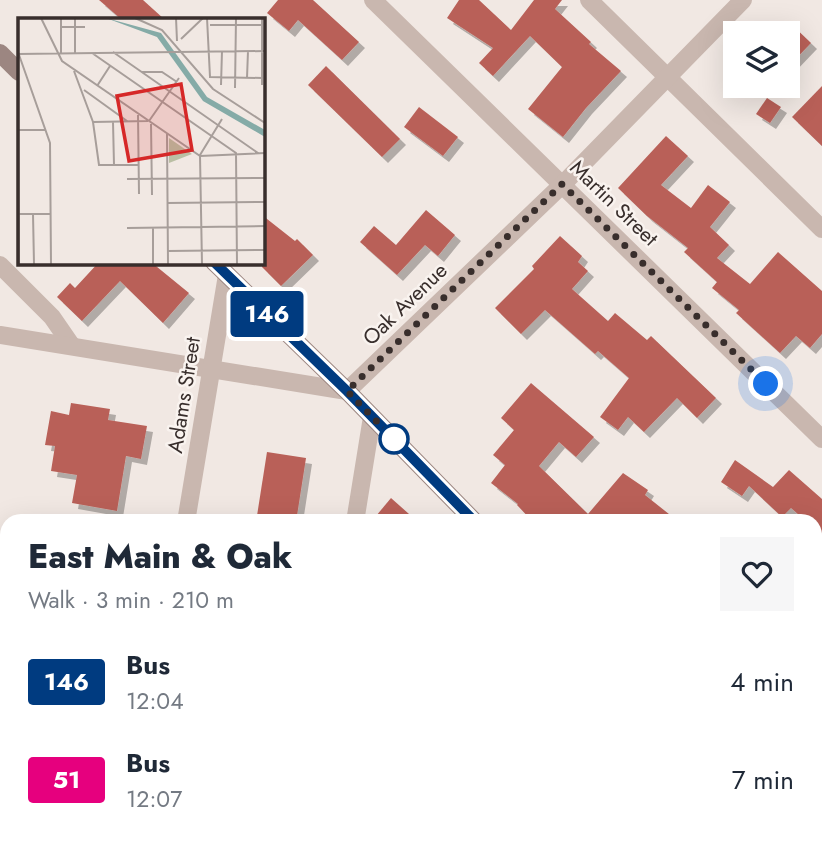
<!DOCTYPE html>
<meta charset="utf-8">
<style>
body{margin:0;font-family:Jost,sans-serif;background:#f6f6f7;color:#1f2937;height:100vh;display:flex;flex-direction:column;font-size:26px;white-space:nowrap}
*{box-sizing:border-box;margin:0}
p{font-size:23px;color:#747a83}
.icon{flex:none;width:38px;height:38px;fill:none;stroke:currentColor;stroke-width:2;stroke-linecap:round;stroke-linejoin:round}
.map{position:relative;flex:1;overflow:hidden}
.drawer{position:absolute;left:0px;top:514px;width:822px;height:331px;display:flex;flex-direction:column;background:#fff;border-radius:21px 21px 0 0;box-shadow:0 7px 28px #0002}
.drawer>*{flex:none}
.badge{padding:0 14px;border-radius:5px;font-size:24px;line-height:46px}
.fabs{position:absolute;left:723px;top:21px;display:grid;gap:14px}
.fabs a{display:grid;place-items:center;width:77px;height:77px;border-radius:0px;background:#fff;box-shadow:0 7px 28px #0002;font-size:35px}
.you{position:absolute;width:35px;height:35px;margin:-18px;border:5px solid #fff;border-radius:50%;background:#1a73e8;box-shadow:0 0 0 10px #1a73e833}
.map>.badge{position:absolute;translate:-50% -50%;box-shadow:0 0 0 4px #fff}
.round{display:grid;place-items:center;flex:none;width:74px;height:74px;border-radius:0px;background:#f6f6f7}
.headline{display:flex;align-items:center;justify-content:space-between;height:119px;padding:0 28px}
h1{font-size:33px;font-weight:800;line-height:52px}
ul{padding:0;list-style:none}
li{display:flex;align-items:center;gap:21px;height:98px;padding:0 28px}
li div{flex:1}
li b{display:block;font-size:26px}
li em{font-style:normal}
li .badge{min-width:77px;font-weight:700;text-align:center}
.map>svg:first-child{display:block}
</style>
<div class="map">
<svg width="822" height="845" viewBox="0 0 822 845">
<defs>
<filter id="shadow"><feDropShadow dx="6" dy="6" stdDeviation="0" flood-color="#0004"/></filter>
</defs>
<rect width="100%" height="100%" fill="#f1e8e3"/>
<path fill="#babfa4" d="M525 838H752L759 845H524Z"/>
<g fill="#b96159" filter="url(#shadow)">
<path d="M99 0H143L164 19H121Z"/>
<path d="M278 0H313L359 42 342 60 298 20 289 31 267 13Z"/>
<path d="M459 0H479L511 30 534 0H562L555 9 591 42 589 44 621 71 586 108 563 137 528 109 562 67 530 36 493 76 479 63 493 48 447 18Z"/>
<path d="M788 21 811 43 788 67Z"/>
<path d="M326 66 400 139 382 157 308 85Z"/>
<path d="M822 86V146L792 117Z"/>
<path d="M767 98 781 107 770 123 756 114Z"/>
<path d="M419 107 458 137 443 156 404 127Z"/>
<path d="M666 136 688 156 661 185 691 208 708 185 730 202 710 227 729 245 717 258 750 284 778 252 822 291V334L810 348 796 336 780 353 736 313 739 310 712 288 717 282 684 252 688 248 647 216 618 188Z"/>
<path d="M426 210 455 235 438 256 425 245 397 275 360 242 374 226 396 245Z"/>
<path d="M262 215 295 241 297 239 313 255 281 286 262 267Z"/>
<path d="M560 236 582 256 578 262 588 271 572 289 608 321 615 313 647 340 651 336 716 398 697 418 677 398 644 432 628 417 618 430 600 417 629 378 598 351 595 354 545 310 521 334 495 308 534 269 532 266Z"/>
<path d="M99 262H151L189 293 163 323 120 281 82 321 57 297 70 283 75 288Z"/>
<path d="M531 383 594 437 576 457 559 442 539 466 588 514 623 473 648 490 645 495 679 522H533L517 505 518 504 491 483 505 465 493 455 514 430 501 418Z"/>
<path d="M71 403 110 409 108 420 147 426 141 459 126 456 117 511 72 503 77 475 51 471 55 446 45 445 51 411 69 415Z"/>
<path d="M267 452 306 458 296 522H256Z"/>
<path d="M735 460 773 487 789 470 822 499V533L816 528V522H807L791 508 782 517 749 486 742 496 721 482Z"/>
<path d="M391 498 418 522H371Z"/>
</g>
<g fill="none" stroke-linecap="round" stroke-linejoin="round">
<g stroke="#c9b7af" stroke-width="18">
<path d="M373 0 822 439"/>
<path d="M589 0 822 229"/>
<path d="M0 265 52 317 72 346"/>
<path d="M0 335 347 391 563 184 743 0"/>
<path d="M186 522 227 275"/>
<path d="M355 522 372 417"/>
<path d="M133 845 134 838"/>
<path d="M301 845 302 838"/>
<path d="M497 845 498 838"/>
</g>
<g stroke="#9c8681" stroke-width="18">
<path d="M0 53 19 72"/>
<path d="M214 262 347 391 475 522"/>
<path d="M804 838 811 845"/>
</g>
</g>
<g fill="none" stroke-linecap="round" stroke-linejoin="round">
<g stroke="#fff" stroke-width="16">
<path id="line" d="M214 262 347 391 475 522"/>
</g>
<use href="#line" stroke="#003b80" stroke-width="10"/>
<path stroke="#382e2c" stroke-width="7" stroke-dasharray="0 12.6" d="M394 439 347 391 562 184 766 384"/>
</g>
<circle fill="#fff" stroke="#003b80" stroke-width="3.5" cx="394" cy="439" r="14"/>
<g text-anchor="middle" dominant-baseline="central" stroke-width="5" stroke-linejoin="round" paint-order="stroke">
<g font-size="21" fill="#382e2c" stroke="#f9f3ef">
<text transform="translate(614 203) rotate(44)">Martin Street</text>
<text transform="translate(405 304) rotate(-44)">Oak Avenue</text>
<text transform="translate(184 395) rotate(-81)">Adams Street</text>
</g>
</g>
<g transform="translate(18 18)">
<rect width="247" height="247" fill="#f1e8e3"/>
<path d="M151 120 174 136 151 145Z" fill="#babfa4"/>
<path d="M88 0 143 15 189 79 247 112V119L185 83 139 19Z" fill="#85aba7"/>
<path fill="none" stroke="#a79e9a" stroke-width="2" d="M23 0 44 43 182 138 184 246M43 0V35M57 0V35M117 0 144 12 195 71 247 105M158 0 159 23M189 0 192 59 244 60M244 0V67M192 7H243M43 9H67M163 21 185 0M0 34 32 125 33 246M95 34 240 135M74 35 218 135 219 246M0 36 247 33M56 53 75 104 81 147H121M124 54H144L159 64M229 60 230 33M203 67 204 33M79 68 92 48M217 70 218 0M66 72 109 103M0 94 1 246M120 97 121 176M131 103 161 60M75 104 130 103M95 104 96 147M133 106 134 177M0 112H28M149 116 150 246M182 137 204 101M182 138 247 135M109 161 247 160M149 185 247 184M0 196H33M15 196 16 246M135 209V246M109 210 247 208M150 233 247 232"/>
<path fill="#d62828" fill-opacity="0.15" stroke="#d62828" stroke-width="3.5" d="M163 66 174 132 111 143 99 78Z"/>
<rect width="247" height="247" fill="none" stroke="#382e2c" stroke-width="3.5"/>
</g>
</svg>
<div class="fabs">
<a><svg class="icon" aria-label="layers" viewBox="0 0 24 24"><path d="M12 4l9 5-9 5-9-5zM3 14l9 5 9-5"/></svg></a>
</div>
<div class="you" style="left:766px;top:384px"></div>
<b class="badge" style="left:267px;top:314px;background:#003b80;color:#fff">146</b>
<section class="drawer">
<div class="headline"><div><h1>East Main &amp; Oak</h1><p>Walk · 3 min · 210 m</p></div><a class="round"><svg class="icon" aria-label="heart" viewBox="0 0 24 24"><path d="M12 20l-8-8c-3-5 5-10 8-4 3-6 11-1 8 4z"/></svg></a></div>
<ul>
<li><span class="badge" style="background:#003b80;color:#fff">146</span><div><b>Bus</b><p>12:04</p></div><em>4 min</em></li>
<li><span class="badge" style="background:#e6007e;color:#fff">51</span><div><b>Bus</b><p>12:07</p></div><em>7 min</em></li>
</ul>
</section>
</div>
